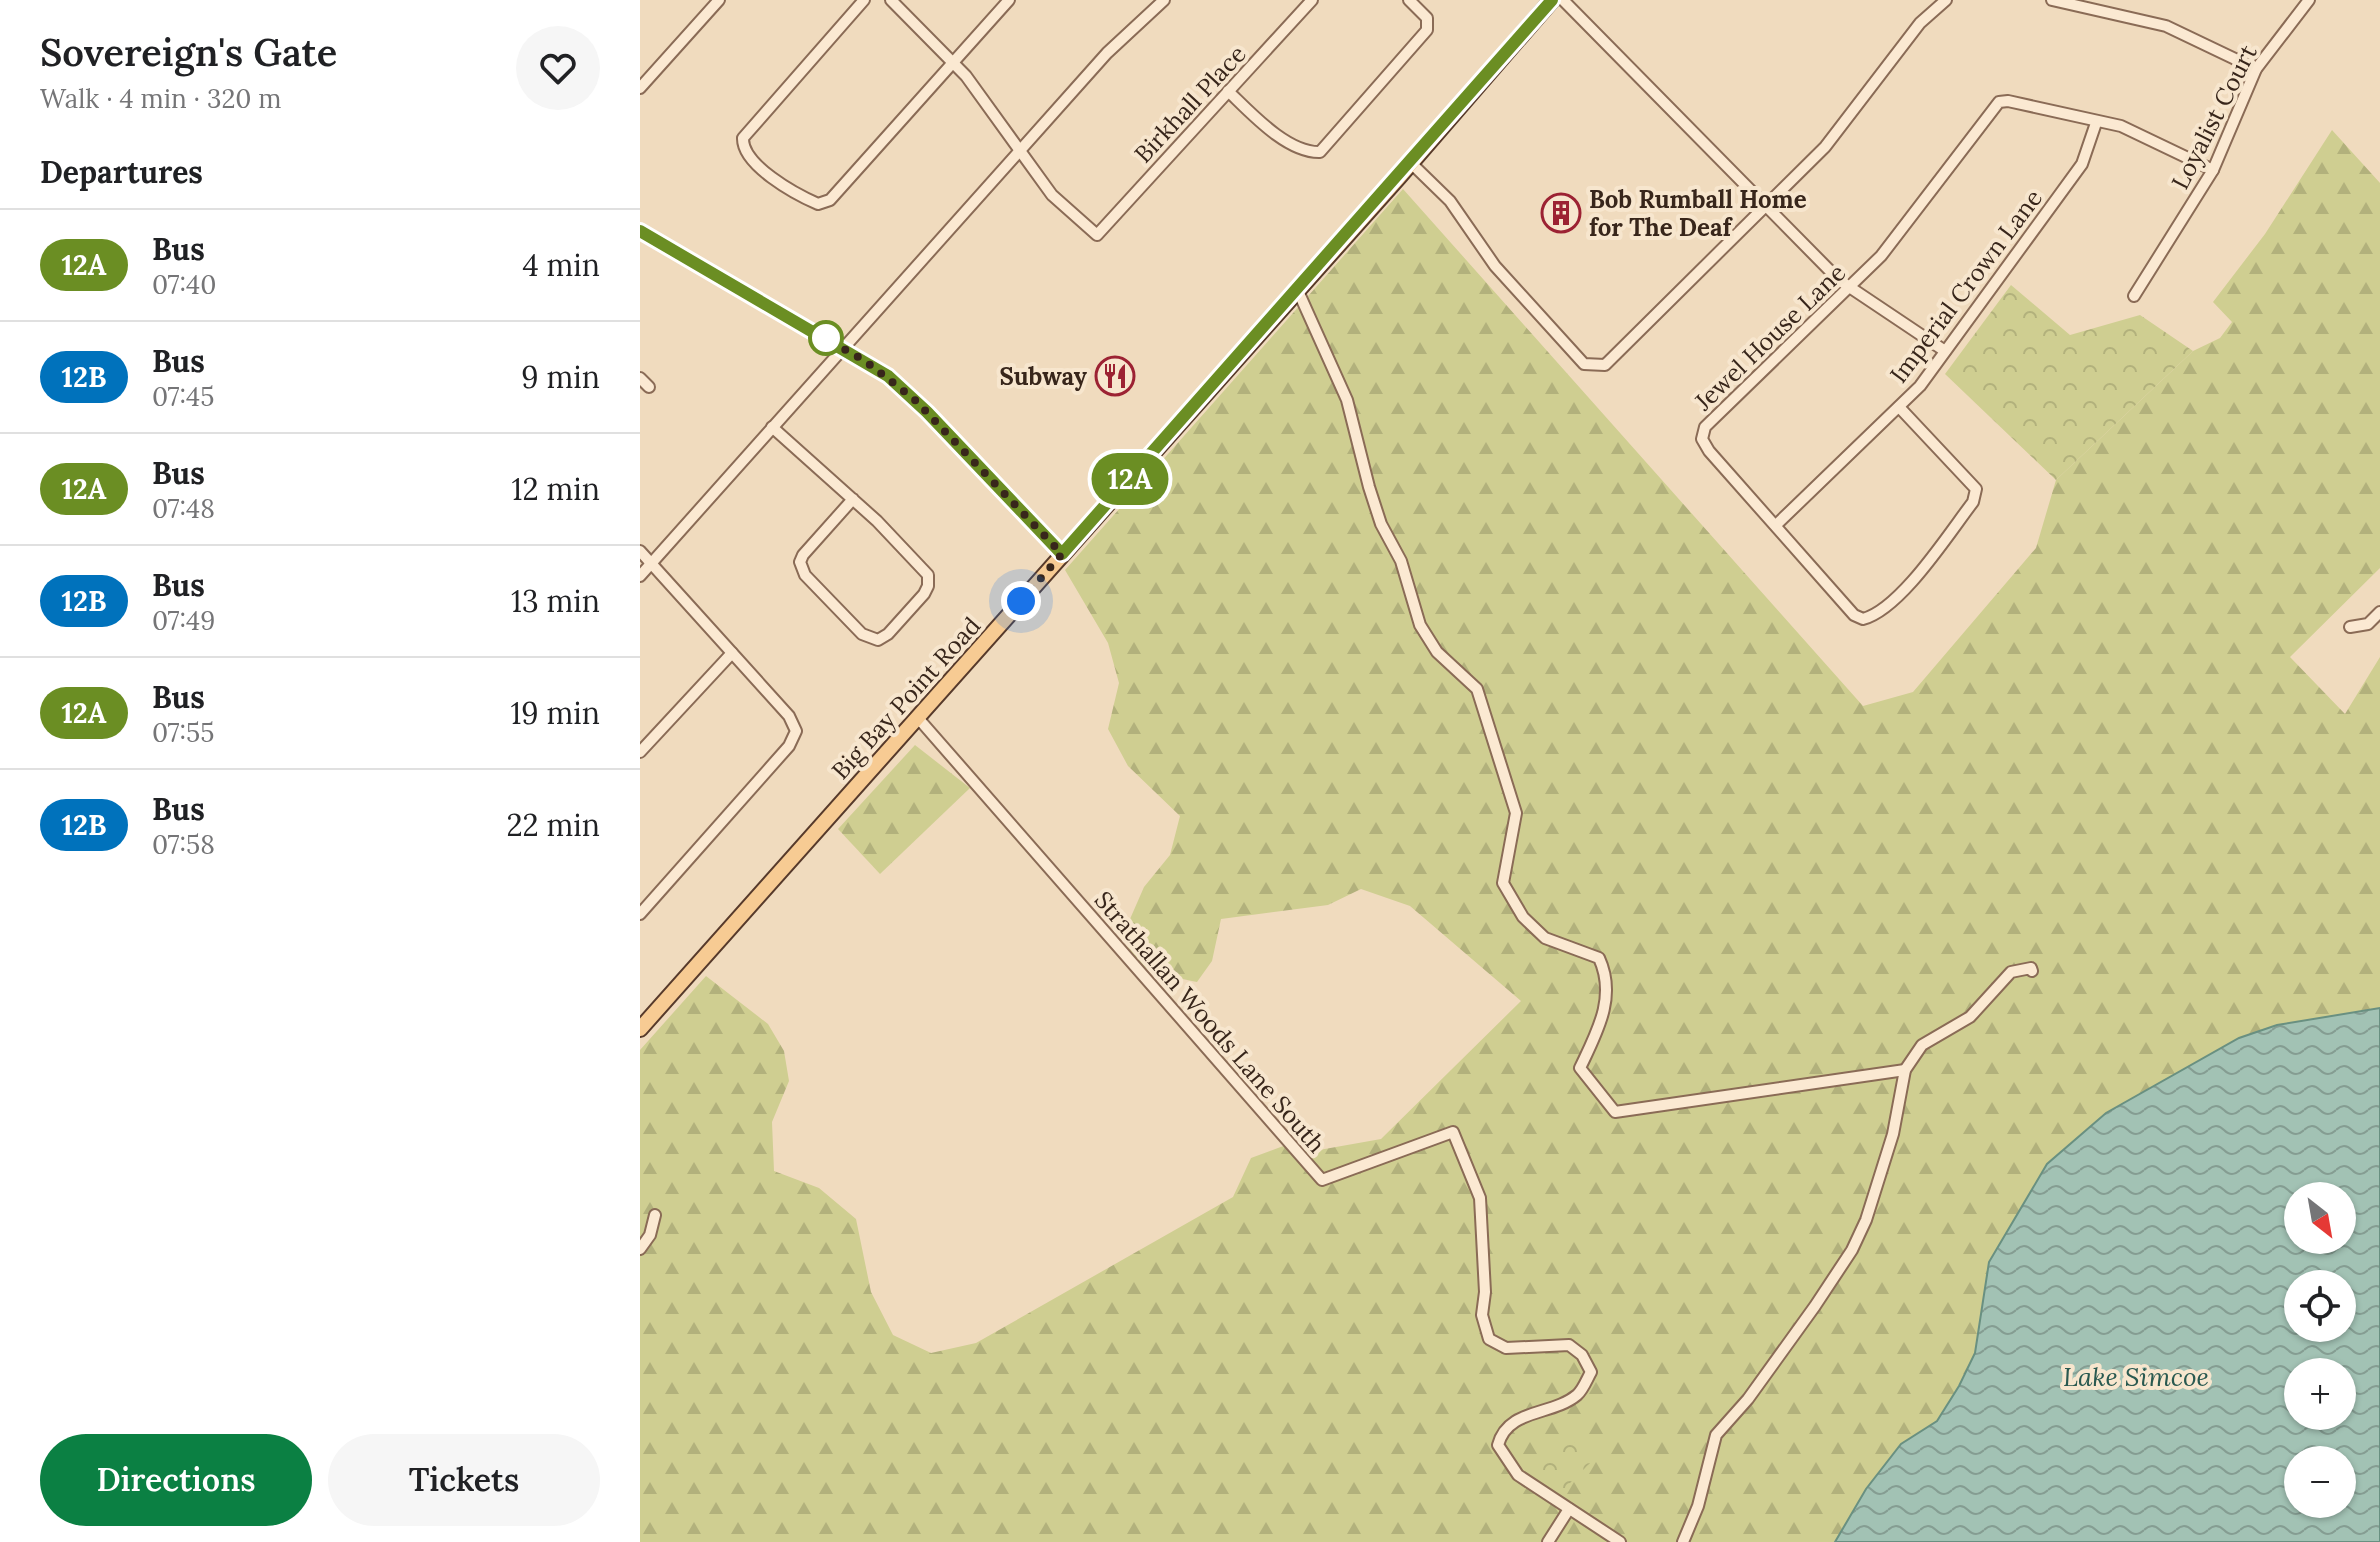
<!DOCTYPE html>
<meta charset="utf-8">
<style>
body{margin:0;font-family:Lora,serif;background:#f6f6f6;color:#202124;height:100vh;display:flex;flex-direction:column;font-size:30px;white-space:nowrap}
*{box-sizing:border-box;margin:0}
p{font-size:26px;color:#757577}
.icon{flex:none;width:44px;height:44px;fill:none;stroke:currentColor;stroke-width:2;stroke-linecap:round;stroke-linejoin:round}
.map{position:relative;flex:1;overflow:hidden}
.details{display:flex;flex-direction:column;background:#fff;width:640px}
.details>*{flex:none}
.badge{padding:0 16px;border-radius:26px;font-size:28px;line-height:52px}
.needle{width:52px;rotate:149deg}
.buttons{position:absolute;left:1644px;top:1182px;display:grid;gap:16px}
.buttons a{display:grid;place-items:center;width:72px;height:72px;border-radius:50%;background:#fff;box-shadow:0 2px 6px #0004;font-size:40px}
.you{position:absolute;width:40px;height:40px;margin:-20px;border:6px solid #fff;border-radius:50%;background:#1a73e8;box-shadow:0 0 0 12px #1a73e833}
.map>.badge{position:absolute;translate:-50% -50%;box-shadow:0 0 0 4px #fff}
h2{padding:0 40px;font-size:30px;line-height:72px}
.round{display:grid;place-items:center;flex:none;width:84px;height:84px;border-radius:42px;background:#f6f6f6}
.head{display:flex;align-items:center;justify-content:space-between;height:136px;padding:0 40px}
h1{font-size:38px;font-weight:600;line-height:60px}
.action{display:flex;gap:16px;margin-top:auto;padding:16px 40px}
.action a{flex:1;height:92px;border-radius:48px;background:#0b8043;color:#fff;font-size:32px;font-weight:600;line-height:92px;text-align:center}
.action a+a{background:#f6f6f6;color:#202124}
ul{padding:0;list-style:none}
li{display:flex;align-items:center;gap:24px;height:112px;padding:0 40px;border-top:2px solid #e0e0e0}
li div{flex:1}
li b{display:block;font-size:30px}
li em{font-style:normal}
li .badge{min-width:88px;font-weight:700;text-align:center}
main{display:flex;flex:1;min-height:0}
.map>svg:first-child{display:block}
</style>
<main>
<section class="details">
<div class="head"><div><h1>Sovereign's Gate</h1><p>Walk · 4 min · 320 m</p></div><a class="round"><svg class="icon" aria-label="heart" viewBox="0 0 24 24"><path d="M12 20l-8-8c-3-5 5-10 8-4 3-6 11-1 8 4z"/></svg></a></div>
<h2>Departures</h2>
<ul>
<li><span class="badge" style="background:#6b8e23;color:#fff">12A</span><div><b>Bus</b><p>07:40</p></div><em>4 min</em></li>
<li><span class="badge" style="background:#0072bc;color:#fff">12B</span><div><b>Bus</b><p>07:45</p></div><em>9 min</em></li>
<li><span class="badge" style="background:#6b8e23;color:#fff">12A</span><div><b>Bus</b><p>07:48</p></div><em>12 min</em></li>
<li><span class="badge" style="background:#0072bc;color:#fff">12B</span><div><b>Bus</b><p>07:49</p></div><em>13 min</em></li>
<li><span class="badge" style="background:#6b8e23;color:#fff">12A</span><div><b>Bus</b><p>07:55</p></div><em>19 min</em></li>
<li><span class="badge" style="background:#0072bc;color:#fff">12B</span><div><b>Bus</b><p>07:58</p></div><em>22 min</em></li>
</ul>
<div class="action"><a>Directions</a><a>Tickets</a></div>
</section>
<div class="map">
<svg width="1740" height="1542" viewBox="0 0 1740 1542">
<defs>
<pattern id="forest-firs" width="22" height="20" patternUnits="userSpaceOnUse" patternTransform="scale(2)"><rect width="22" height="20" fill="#cfce91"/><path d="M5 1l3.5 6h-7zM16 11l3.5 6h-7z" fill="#b2b17c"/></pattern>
<pattern id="park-crowns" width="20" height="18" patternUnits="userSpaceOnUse" patternTransform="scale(2)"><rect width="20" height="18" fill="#cfce91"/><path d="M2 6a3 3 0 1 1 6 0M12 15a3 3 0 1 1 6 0" fill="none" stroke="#b2b17c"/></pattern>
<pattern id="water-waves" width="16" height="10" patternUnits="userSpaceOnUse" patternTransform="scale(2)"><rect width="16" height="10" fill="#a2c2b4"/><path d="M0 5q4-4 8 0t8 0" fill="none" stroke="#859d92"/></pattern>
</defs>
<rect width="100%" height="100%" fill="#f0dbbe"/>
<g fill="url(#forest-firs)">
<path d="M1692 130 1740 183V568L1650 657 1705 714 1740 657V1008L1407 1164 1349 1262 1335 1354 1319 1386 1297 1421 1261 1444 1226 1489 1195 1542H0V1050L66 976 128 1024 144 1051 149 1081 132 1122 134 1171 179 1188 216 1219 231 1292 253 1335 291 1353 336 1343 593 1197 611 1158 646 1145 679 1150 741 1139 881 1001 770 906 721 889 688 905 581 919 572 961 557 982C517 973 499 977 483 935L504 887 530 855 540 816 488 766 468 729 479 683 468 643 425 570 763 189 1223 706 1273 692 1396 548 1416 480 1553 351 1580 338 1592 322 1573 302 1625 234Z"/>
<path d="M275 745 330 788 240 874 198 829Z"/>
</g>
<g fill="url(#park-crowns)">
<path d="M1371 285 1430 335 1500 315 1553 351 1416 480 1305 374Z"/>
<path d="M926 1434 953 1460 922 1491 896 1465Z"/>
</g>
<path fill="url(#water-waves)" stroke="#699081" stroke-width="2" fill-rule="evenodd" d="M1740 1008V1542H1195L1226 1489 1261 1444 1297 1421 1319 1386 1335 1353 1349 1262 1407 1164 1466 1113 1599 1038 1637 1025ZM1658 1196H1702V1240H1658ZM1658 1284H1702V1328H1658ZM1658 1372H1702V1416H1658ZM1658 1460H1702V1504H1658Z"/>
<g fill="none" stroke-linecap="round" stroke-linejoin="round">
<g stroke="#8a6b56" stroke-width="14">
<g id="minor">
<path d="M224 0 103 138C102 165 155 194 178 204L190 200 369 0"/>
<path d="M251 0 326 76 412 195 457 235 672 0"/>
<path d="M923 0 1199 280 1305 351"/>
<path d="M1412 0 1526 26 1616 69"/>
<path d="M0 88 79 0"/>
<path d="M588 91C611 113 647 153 680 152L787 30V18L769 0"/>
<path d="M771 163 810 201 855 266 944 364 965 365 1185 147 1280 23 1306 0"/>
<path d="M0 231 248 376 287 412 422 554"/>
<path d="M658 291 707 400 729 487 741 524 761 561 780 625 797 652 837 689 876 813 863 883 883 917 905 938 959 958C977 997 957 1032 940 1068L975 1112 1265 1070"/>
<path d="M1494 296 1573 170 1616 69 1669 0"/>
<path d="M0 378 9 387"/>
<path d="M1259 407 1336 489 1333 502C1309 533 1261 609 1223 619L1214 615 1069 451 1062 439 1065 427 1241 256 1359 102 1368 101 1481 126 1573 170"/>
<path d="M132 427 237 521 288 575V586L284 594 248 634 238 640 222 634 165 575 160 562 163 555 213 499"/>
<path d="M1136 525 1280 386 1442 164 1456 123"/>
<path d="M0 551 149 716 156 731 149 746 0 914"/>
<path d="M0 576 467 53 524 0"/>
<path d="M1710 627 1728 624 1740 612"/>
<path d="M278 718 682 1180 813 1132 840 1198 845 1292 842 1315 849 1339 866 1348 929 1345 942 1355 951 1372C947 1379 943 1390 937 1395 912 1416 868 1408 858 1445L878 1475 980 1542"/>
<path d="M0 752 92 653"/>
<path d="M0 1249 10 1235 15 1215"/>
<path d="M908 1542 929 1509"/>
<path d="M1043 1542 1058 1506 1076 1435 1108 1399 1175 1306 1212 1250 1226 1220 1253 1134 1265 1070 1282 1045 1330 1017 1371 972 1391 968 1392 971"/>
</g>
</g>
<g stroke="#573a2b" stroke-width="18">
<path id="major" d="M0 1029 759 177 912 0"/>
</g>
<use href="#minor" stroke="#fbe9d2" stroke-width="10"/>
<use href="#major" stroke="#f7cb93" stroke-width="14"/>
</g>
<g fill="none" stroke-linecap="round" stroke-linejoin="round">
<g stroke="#fff" stroke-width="18">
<path id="line" d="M0 231 248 376 287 412 422 554 912 0"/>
</g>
<use href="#line" stroke="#6b8e23" stroke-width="12"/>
<path stroke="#38261b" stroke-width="8" stroke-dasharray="0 14.4" d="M186 338 183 337 225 361 274 399 422 554 381 601"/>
</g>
<defs>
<g id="building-ring" transform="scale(2)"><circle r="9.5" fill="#f7e6ce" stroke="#9c2233" stroke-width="1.5"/><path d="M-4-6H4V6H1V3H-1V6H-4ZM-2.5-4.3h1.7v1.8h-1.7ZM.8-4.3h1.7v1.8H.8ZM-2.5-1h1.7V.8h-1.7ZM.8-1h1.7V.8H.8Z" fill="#9c2233"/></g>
<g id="restaurant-ring" transform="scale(2)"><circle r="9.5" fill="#f7e6ce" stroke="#9c2233" stroke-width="1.5"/><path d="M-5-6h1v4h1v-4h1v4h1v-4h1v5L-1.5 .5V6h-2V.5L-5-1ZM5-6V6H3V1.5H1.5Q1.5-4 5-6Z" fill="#9c2233"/></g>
</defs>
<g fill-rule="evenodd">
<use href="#building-ring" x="921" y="213"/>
<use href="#restaurant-ring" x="475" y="376"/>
</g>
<circle fill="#fff" stroke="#6b8e23" stroke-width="4" cx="186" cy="338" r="16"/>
<g text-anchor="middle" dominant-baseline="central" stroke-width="8" stroke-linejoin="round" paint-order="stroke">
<g font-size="24" fill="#38261b" stroke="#f7e6ce">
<text transform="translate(550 104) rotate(-47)">Birkhall Place</text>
<text transform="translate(1574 117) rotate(-63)">Loyalist Court</text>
<text transform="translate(1326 286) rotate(-53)">Imperial Crown Lane</text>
<text transform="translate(1130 337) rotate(-44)">Jewel House Lane</text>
<text transform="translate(266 698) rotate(-48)">Big Bay Point Road</text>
<text transform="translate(570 1022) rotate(49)">Strathallan Woods Lane South</text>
</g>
<g font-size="24" font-weight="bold" fill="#38261b" stroke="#f7e6ce" text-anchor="start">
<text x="949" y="199">Bob Rumball Home<tspan x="949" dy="28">for The Deaf</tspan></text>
<text x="447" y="376" text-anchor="end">Subway</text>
</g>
<g font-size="26" font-style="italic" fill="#295950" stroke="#f7e6ce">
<text x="1496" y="1376">Lake Simcoe</text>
</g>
</g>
</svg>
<div class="buttons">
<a><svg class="needle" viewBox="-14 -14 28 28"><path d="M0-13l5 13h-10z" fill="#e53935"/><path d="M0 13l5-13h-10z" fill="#757577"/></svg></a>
<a><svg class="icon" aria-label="locate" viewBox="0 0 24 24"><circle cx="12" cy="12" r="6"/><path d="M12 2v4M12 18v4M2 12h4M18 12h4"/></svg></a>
<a>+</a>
<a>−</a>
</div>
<div class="you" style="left:381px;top:601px"></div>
<b class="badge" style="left:490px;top:479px;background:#6b8e23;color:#fff">12A</b>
</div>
</main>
